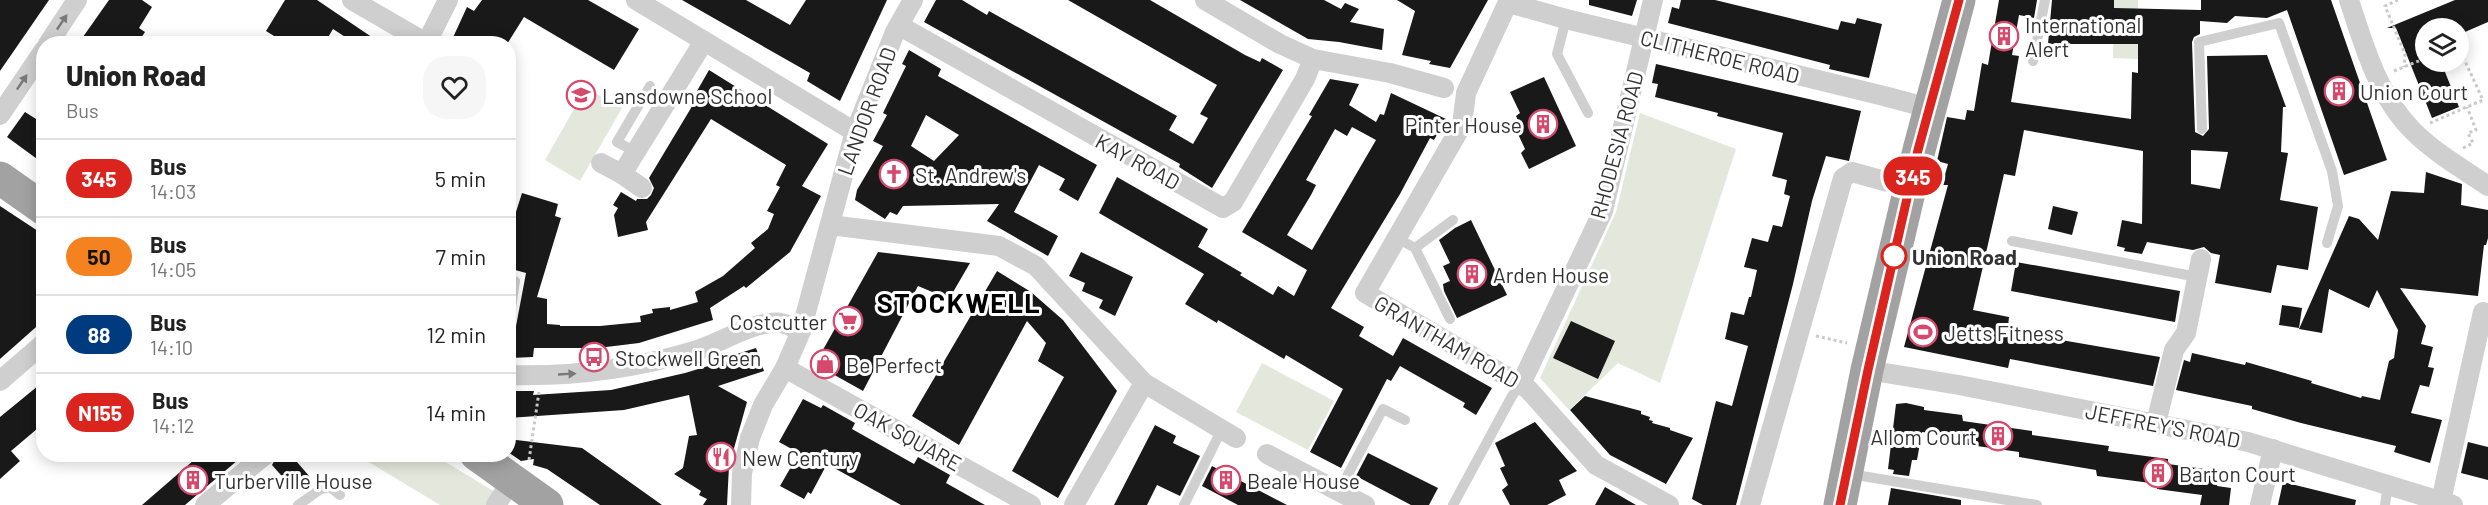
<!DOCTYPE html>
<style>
body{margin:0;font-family:Barlow,sans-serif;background:#f6f6f6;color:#222;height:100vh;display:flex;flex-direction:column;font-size:22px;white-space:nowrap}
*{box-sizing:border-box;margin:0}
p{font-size:20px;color:#767676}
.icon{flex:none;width:33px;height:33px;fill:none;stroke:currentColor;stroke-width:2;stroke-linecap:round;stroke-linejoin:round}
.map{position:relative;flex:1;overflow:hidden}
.panel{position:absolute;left:36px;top:36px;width:480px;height:426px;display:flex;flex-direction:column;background:#fff;border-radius:24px;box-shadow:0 3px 15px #0003}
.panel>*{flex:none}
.badge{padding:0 12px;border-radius:20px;font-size:21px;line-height:39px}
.fabs{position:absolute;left:2415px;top:18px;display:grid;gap:12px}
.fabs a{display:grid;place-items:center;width:54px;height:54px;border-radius:50%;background:#fff;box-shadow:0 3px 15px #0003;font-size:30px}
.map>.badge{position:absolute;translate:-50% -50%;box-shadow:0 0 0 3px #fff}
.round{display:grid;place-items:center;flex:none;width:63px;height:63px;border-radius:24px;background:#f6f6f6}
.overview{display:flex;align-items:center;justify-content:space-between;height:102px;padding:0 30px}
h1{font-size:28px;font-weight:800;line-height:45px}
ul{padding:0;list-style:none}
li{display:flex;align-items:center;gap:18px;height:78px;padding:0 30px;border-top:2px solid #e0e0e0}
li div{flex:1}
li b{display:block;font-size:22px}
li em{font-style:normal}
li .badge{min-width:66px;font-weight:700;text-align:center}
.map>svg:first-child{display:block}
</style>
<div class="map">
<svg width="2488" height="505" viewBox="0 0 2488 505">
<rect width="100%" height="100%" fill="#fff"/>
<g fill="#e4e8dc">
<path d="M2114 0H2138V59L2113 58Z"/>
<path d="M586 88 622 108 580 181 545 160Z"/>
<path d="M1640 113 1736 149 1660 383 1618 363 1569 410 1540 378 1616 212Z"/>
<path d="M1262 363 1334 401 1308 450 1236 412Z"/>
<path d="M357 455H434L495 492 486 505H440Z"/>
</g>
<g fill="#191919" fill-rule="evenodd">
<path d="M0 0H49L0 71Z"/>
<path d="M109 0H142L152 7 139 28 145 32 137 44H78Z"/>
<path d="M285 0H317L382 44H356L333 29 324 44H287L266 31Z"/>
<path d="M482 0H588L639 29 614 70 524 17 507 44H450L467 7 474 11Z"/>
<path d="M682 0H746L790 25 806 0H887L840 101 807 81 810 73Z"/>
<path d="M936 0H962L987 15 989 11 1161 107 1177 116 1169 130 1193 144 1208 118 1200 114 1217 85 1068 0H1150L1245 55 1260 62 1262 58 1283 70 1212 188 1179 167 1180 164 924 22Z"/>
<path d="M1240 0H1324L1341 9 1345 3 1359 9 1350 22 1384 29 1382 50 1339 42 1308 39Z"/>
<path d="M1397 0H1488L1450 68 1429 64 1431 61 1402 55 1415 11Z"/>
<path d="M1589 0H1637L1632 16 1589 5Z"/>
<path d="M1681 0H1715L1838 30 1841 21 1855 24 1857 18 1882 24 1869 78 1829 69 1830 65 1668 23 1672 7 1679 9Z"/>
<path d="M1999 0H2037L2034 18 2019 15 2012 55 2019 56 2011 102 2131 119 2132 72 2138 73V44H2048L2052 0H2114V8L2201 10V0H2331L2387 160 2344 175 2287 10 2267 18 2235 16 2227 23 2200 21V34L2194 37 2192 42 2195 132 2203 136 2209 129 2207 56 2267 55 2286 107H2283L2281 152 2288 153 2280 200 2318 207 2308 270 2277 265 2271 293 2215 283 2220 255 2211 253 2204 247 2193 250 2147 242 2142 254 2124 251 2125 248 2117 246 2122 220 2142 224 2143 151 2024 130 2015 176 2004 174 1973 310 2009 317 2008 327 2016 329 2015 332 2160 357 2153 386 2010 359 2008 368 1904 347 1948 185H1942L1948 164 1937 161 1947 117 1965 120 1967 110 1974 111 1982 63 1988 65ZM2191 150 2228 152 2220 189 2191 184Z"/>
<path d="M2455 0H2488V22L2458 35V28H2426V62H2441L2459 107 2432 118 2396 28H2387Z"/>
<path d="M909 50 941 69 938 76 1097 165 1078 201 1059 190 1065 179 1039 165 1014 212 1058 236 1048 256 987 221 999 204 903 206 897 215 890 212 885 219 855 200 857 190 883 146 873 141 887 115 883 113 906 66 902 64ZM926 115 959 135 934 161 911 146Z"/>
<path d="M1656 64 1861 111 1849 161 1826 156 1812 201 1793 284 1736 505H1703L1692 499 1716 401 1732 406 1748 346 1725 339 1731 312 1744 315 1749 297H1751L1757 270 1744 267 1752 238 1768 242 1773 225 1782 227 1790 196 1784 194 1787 180 1772 176 1783 133 1717 116 1718 113 1655 97 1658 84 1652 83Z"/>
<path d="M709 70 828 144 802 186 821 196 790 252 746 288 744 286 710 308 713 320 639 343 598 348H534L533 357 510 358 526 273 508 268V237L522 193 558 204 555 216 561 218 537 297 547 299V324L560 325V326H600L641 322 640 316 653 313 652 309 670 307V310L698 302 695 292 723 276 755 248 751 243 768 229 774 214 767 211 780 187 776 185 786 165 711 119 646 222 648 230 618 237 614 215 618 208 613 205 621 192 636 201 637 199H647L651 195 654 188 649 178 700 93 697 91Z"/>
<path d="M1544 77 1576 146 1529 169 1521 153 1525 149 1518 134 1523 131 1516 116 1520 113 1510 92Z"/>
<path d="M1330 79 1359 84 1349 105 1376 122 1380 114 1384 115 1391 93 1446 119 1434 140 1430 138 1400 194 1331 308 1364 327 1359 336 1393 356 1403 338 1492 388 1476 415 1463 407 1465 403 1400 366 1391 381 1387 379 1341 468 1310 452 1343 389 1286 355 1284 359 1218 320 1217 323 1185 304 1204 274 1099 213 1117 177 1208 229 1198 247 1242 273 1240 275 1273 295 1278 286 1294 296 1307 270 1242 232 1312 116 1309 115ZM1352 127 1376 140 1312 250 1287 235 1311 195 1316 185 1306 180 1335 129 1347 136Z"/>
<path d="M25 112 44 124V164L7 137Z"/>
<path d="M2426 172 2462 184 2461 205 2488 210V238L2486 245H2484L2478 296 2400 288 2426 326 2421 344 2433 347 2428 367 2434 368 2429 387 2420 385 2411 413 2442 420 2430 463 2394 452 2396 446 2301 423 2252 409V406L2176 390 2184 360 2190 362 2192 353 2245 365 2246 362 2312 381 2311 383 2361 398 2362 396 2380 400 2389 361 2394 358 2398 330 2377 290 2369 308 2329 289 2322 333 2299 329 2349 216 2359 219 2378 240 2391 191 2424 193Z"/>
<path d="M0 206 44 235V320L0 359Z"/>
<path d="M2053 206 2078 212 2072 235 2048 229Z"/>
<path d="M1471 220 1507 295 1457 318 1444 291 1443 284 1450 281 1443 266 1450 263 1439 240 1455 228Z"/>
<path d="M878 252 970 263 949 299 918 286 863 391 815 364Z"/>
<path d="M1081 252 1133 277 1115 316 1099 308 1103 300 1082 291 1085 283 1069 276Z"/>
<path d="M2016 262 2180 291 2175 322 2011 291Z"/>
<path d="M997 271 1031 292 1063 320 1117 391 1058 498 1012 471 1064 377 1038 361 1046 343 1027 321 959 445 912 416Z"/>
<path d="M2282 305 2302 308 2299 328 2279 325Z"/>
<path d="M1571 321 1615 341 1598 379 1553 358Z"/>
<path d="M756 348 764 371 718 386 747 402 729 466 727 505H703L707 499 699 495 701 491 674 474 683 468 689 436 697 435 689 395 624 410 508 418V391H534L533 395 611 390 685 373 738 357 737 354Z"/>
<path d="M44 381V423L11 451 20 461 0 479V417Z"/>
<path d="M1585 396 1641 411V414L1650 417 1649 420 1653 421 1652 423 1670 428V430L1693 438 1666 484 1610 455 1570 410Z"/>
<path d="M803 399 821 408 823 405 855 423 852 429 914 464 918 457 950 475 946 483 985 505H901L827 464 811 494 808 492 804 499 780 486 799 453 779 442Z"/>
<path d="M1906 403 1924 407V410L1962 415 1963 421 2032 431V435L2109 446 2108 451 2168 459V464L2219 471 2217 486 2231 488 2229 505H2200L2202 495 2157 489 2158 484 2097 476 2096 470 2019 457V452L1963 444 1964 438 1922 432 1917 460H1912L1909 476 1893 474 1894 470 1888 469 1896 404Z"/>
<path d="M1535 422 1577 471 1559 480 1566 495 1547 505H1510L1502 490 1508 485 1500 468 1505 466 1495 443Z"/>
<path d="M1155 425 1176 436 1173 443 1200 456 1180 496 1157 485 1147 505H1114Z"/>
<path d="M508 439 582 448 662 505H600L547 469 533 465 534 459 521 461 508 452Z"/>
<path d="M2468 442 2488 447V480L2461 473Z"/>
<path d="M1368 453 1438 488 1429 505H1411L1356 476Z"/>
<path d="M201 454H245L185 505H142Z"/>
<path d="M278 454H290L310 477 295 491 272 465Z"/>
<path d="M1212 466 1287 505H1238L1202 486Z"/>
<path d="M2283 482 2356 500 2355 505H2278Z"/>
<path d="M1605 487 1636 505H1595Z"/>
<path d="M1891 488 1961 500V505H1888Z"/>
</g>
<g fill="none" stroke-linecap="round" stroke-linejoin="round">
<g stroke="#c9c9c9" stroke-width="3" stroke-dasharray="3 3" stroke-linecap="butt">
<path d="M2398 0 2385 6 2405 54 2404 67"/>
<path d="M2394 71 2426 58"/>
<path d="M2430 123 2483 100 2458 46"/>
<path d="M2463 148 2473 143 2468 133 2476 130 2467 107"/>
<path d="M1816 336 1847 343"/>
<path d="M529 460 539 392"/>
</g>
<g stroke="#cfcfcf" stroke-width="10">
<path d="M1566 19 1557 54 1588 113"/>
<path d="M2033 61 2045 0"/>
<path d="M2202 129 2199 42 2279 23 2332 171 2338 206 2327 243"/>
<path d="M636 152 617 142 650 86"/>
<path d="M1397 238 1415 248 1453 220"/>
<path d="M2012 241 2197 277"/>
<path d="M1415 248 1450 319"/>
<path d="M508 327 515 281"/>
<path d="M1850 474 2037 505"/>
<path d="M1339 491 1383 409 1405 420"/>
<path d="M298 505 321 489 330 487 340 495"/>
<path d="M1184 505 1221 431"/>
<path d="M1453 505 1512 396 1521 384"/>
<path d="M2385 505 2388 484"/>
</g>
<g stroke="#cfcfcf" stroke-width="20">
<path d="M352 0 426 43"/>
<path d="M636 0 855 132"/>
<path d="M1205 0 1280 44 1313 59 1390 73 1444 88"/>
<path d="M1509 0 1466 93 1462 125 1365 293 1528 389 1596 465 1669 505"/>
<path d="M2349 0C2364 46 2378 96 2413 131 2435 153 2463 169 2488 186"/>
<path d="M1509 3 1566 19 1884 96 1914 104 1931 112"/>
<path d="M900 26 1223 208 1233 202 1305 79 1313 59"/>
<path d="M48 44 77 0"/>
<path d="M426 44 448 0"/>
<path d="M0 115 44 50"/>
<path d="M601 163 622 174 704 41"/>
<path d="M622 174 642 188"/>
<path d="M830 225 999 246 1036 266 1144 383 1236 438"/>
<path d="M785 368 1031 505"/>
<path d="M1867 370 1959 385 2248 442 2453 505"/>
<path d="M508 375C572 377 633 369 694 351 718 344 747 325 771 323 783 321 791 327 801 331"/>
<path d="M0 381 44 343"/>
<path d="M1521 384 1603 211 1653 0"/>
<path d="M2156 423 2174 350 2186 333 2201 259"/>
<path d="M1267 454 1365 505"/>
<path d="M2441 501 2483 312"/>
<path d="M205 505 266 454"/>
<path d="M496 505 512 480"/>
<path d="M741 505 742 473 750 438 763 405 785 368 801 331 854 135 895 32 913 0"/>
<path d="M1074 505 1144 383"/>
<path d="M1750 505 1843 178 1852 172 1910 188"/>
<path d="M2260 505 2273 449"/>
</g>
<g stroke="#a2a2a2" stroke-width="33">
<path d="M0 178 44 209"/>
<path d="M476 454 547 505"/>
<path d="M1840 505 1867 370 1919 150 1959 0"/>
</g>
</g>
<defs><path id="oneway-solid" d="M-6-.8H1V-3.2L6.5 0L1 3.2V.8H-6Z" transform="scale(1.5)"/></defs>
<g fill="#797979">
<use href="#oneway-solid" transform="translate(62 22) rotate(-56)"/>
<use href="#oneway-solid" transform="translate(22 82) rotate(-56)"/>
<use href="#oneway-solid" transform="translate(567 374) rotate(-3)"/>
</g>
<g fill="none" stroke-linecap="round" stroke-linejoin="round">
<g stroke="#fff" stroke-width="14">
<path id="line" d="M1840 505 1868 370 1918 150 1959 0"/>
</g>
<use href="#line" stroke="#dc241f" stroke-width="9"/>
</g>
<defs>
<g id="building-ring" transform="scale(1.5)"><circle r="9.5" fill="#fff" stroke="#d6486c" stroke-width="1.5"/><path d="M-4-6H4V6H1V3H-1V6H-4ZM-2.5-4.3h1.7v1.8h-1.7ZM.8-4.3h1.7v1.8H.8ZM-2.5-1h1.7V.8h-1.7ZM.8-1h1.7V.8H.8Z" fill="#d6486c"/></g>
<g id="school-ring" transform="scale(1.5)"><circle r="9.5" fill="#fff" stroke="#d6486c" stroke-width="1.5"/><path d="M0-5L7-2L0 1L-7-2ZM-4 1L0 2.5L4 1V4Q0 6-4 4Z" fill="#d6486c"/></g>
<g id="church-ring" transform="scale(1.5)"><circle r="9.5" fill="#fff" stroke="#d6486c" stroke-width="1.5"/><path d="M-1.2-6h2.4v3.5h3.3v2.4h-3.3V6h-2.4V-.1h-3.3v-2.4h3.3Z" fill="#d6486c"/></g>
<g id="supermarket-ring" transform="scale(1.5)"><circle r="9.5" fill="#fff" stroke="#d6486c" stroke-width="1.5"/><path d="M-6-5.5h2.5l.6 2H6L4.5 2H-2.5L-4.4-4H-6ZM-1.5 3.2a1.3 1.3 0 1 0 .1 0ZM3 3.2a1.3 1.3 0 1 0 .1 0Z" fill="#d6486c"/></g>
<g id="stadium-ring" transform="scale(1.5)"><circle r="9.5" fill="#fff" stroke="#d6486c" stroke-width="1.5"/><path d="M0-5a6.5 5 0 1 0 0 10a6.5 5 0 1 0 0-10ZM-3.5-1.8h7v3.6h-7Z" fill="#d6486c"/></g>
<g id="bus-ring" transform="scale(1.5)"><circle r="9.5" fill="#fff" stroke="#d6486c" stroke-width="1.5"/><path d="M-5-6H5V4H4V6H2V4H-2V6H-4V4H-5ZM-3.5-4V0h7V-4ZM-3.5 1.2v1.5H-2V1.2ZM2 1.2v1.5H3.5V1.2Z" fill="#d6486c"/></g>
<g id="shop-ring" transform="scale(1.5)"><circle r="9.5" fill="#fff" stroke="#d6486c" stroke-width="1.5"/><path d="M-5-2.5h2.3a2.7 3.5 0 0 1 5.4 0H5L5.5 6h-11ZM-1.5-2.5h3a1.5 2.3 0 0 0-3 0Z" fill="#d6486c"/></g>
<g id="restaurant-ring" transform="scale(1.5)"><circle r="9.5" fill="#fff" stroke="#d6486c" stroke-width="1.5"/><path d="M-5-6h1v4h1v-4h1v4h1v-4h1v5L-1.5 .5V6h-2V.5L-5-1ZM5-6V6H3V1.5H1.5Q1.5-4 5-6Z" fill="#d6486c"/></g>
</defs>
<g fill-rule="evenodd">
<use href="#building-ring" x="2004" y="36"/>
<use href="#building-ring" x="2339" y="91"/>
<use href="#school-ring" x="581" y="95"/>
<use href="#building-ring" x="1543" y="124"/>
<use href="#church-ring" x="894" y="174"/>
<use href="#building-ring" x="1472" y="274"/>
<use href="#supermarket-ring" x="848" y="321"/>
<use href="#stadium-ring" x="1923" y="332"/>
<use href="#bus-ring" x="594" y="357"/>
<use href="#shop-ring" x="825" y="364"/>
<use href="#building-ring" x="1998" y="436"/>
<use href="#restaurant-ring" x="721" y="457"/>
<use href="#building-ring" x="2158" y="473"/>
<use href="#building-ring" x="193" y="480"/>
<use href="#building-ring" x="1226" y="480"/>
</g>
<circle fill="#fff" stroke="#dc241f" stroke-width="3" cx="1894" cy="256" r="12"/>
<g text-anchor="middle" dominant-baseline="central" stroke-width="6" stroke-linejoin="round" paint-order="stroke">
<g font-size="21" fill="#323232" stroke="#fff" text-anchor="start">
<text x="2025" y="24">International<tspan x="2025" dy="24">Alert</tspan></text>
<text x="2360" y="91">Union Court</text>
<text x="602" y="95">Lansdowne School</text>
<text x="1522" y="124" text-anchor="end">Pinter House</text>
<text x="915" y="174">St. Andrew's</text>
<text x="1493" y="274">Arden House</text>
<text x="827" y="321" text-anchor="end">Costcutter</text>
<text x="1944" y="332">Jetts Fitness</text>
<text x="615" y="357">Stockwell Green</text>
<text x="846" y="364">Be Perfect</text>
<text x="1977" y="436" text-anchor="end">Allom Court</text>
<text x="742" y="457">New Century</text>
<text x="2179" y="473">Barton Court</text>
<text x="214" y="480">Turberville House</text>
<text x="1247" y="480">Beale House</text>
</g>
<g font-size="21" fill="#323232" stroke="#fff">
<text transform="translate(1720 56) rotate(14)">CLITHEROE ROAD</text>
<text transform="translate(866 111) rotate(-70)">LANDOR ROAD</text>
<text transform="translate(1616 145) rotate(-75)">RHODESIA ROAD</text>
<text transform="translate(1138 161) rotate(29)">KAY ROAD</text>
<text transform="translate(1447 341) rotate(30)">GRANTHAM ROAD</text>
<text transform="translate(2163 425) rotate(11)">JEFFREY'S ROAD</text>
<text transform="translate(908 436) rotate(29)">OAK SQUARE</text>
</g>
<g font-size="21" font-weight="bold" fill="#323232" stroke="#fff" text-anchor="start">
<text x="1912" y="256">Union Road</text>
</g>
<g font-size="27" font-weight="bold" letter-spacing="1.5" fill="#000" stroke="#fff">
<text x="959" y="302">STOCKWELL</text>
</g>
</g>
</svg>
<div class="fabs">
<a><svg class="icon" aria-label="layers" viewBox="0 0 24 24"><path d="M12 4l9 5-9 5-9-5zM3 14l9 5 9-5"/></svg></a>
</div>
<b class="badge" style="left:1913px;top:176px;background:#dc241f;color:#fff">345</b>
<section class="panel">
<div class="overview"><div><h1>Union Road</h1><p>Bus</p></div><a class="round"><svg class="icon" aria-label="heart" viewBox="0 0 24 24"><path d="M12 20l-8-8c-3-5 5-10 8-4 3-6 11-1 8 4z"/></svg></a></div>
<ul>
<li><span class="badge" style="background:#dc241f;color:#fff">345</span><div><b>Bus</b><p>14:03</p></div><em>5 min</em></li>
<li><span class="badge" style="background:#f58220;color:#111">50</span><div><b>Bus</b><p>14:05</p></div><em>7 min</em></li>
<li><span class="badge" style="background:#003b80;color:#fff">88</span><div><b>Bus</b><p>14:10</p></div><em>12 min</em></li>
<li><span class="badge" style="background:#dc241f;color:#fff">N155</span><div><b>Bus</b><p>14:12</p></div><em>14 min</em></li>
</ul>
</section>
</div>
